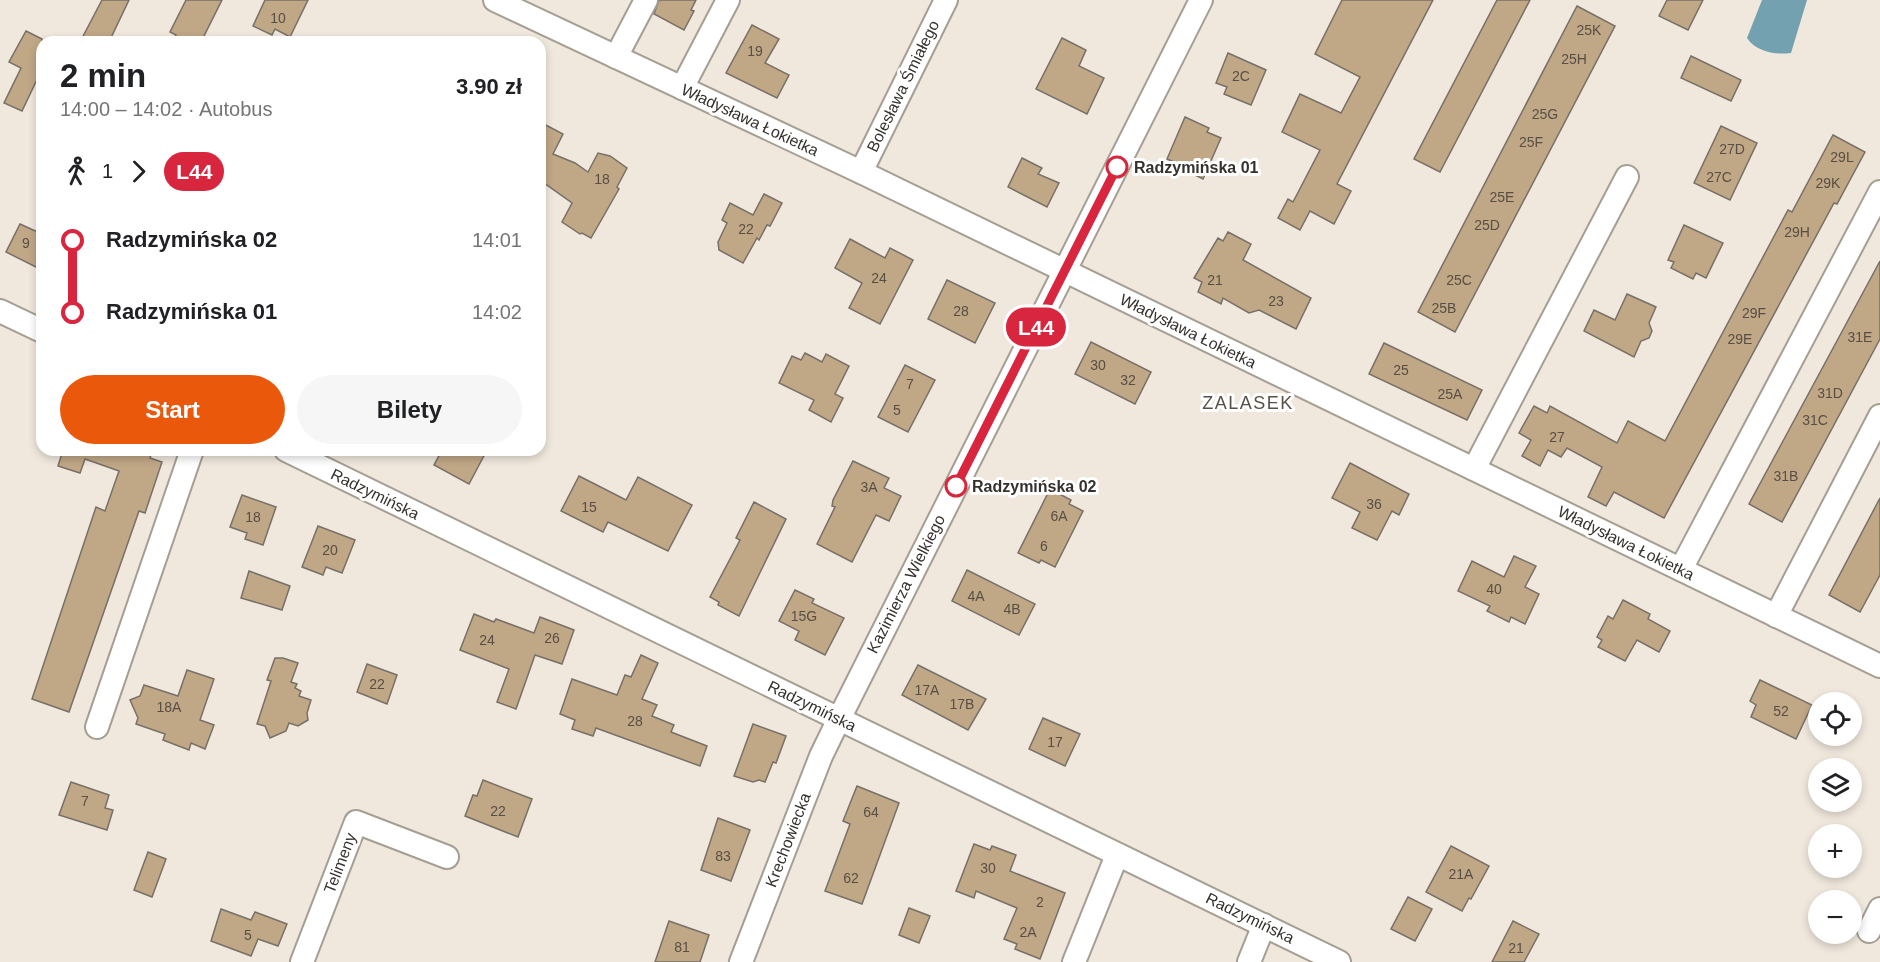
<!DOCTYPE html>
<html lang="pl">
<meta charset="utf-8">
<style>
body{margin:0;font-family:Helvetica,sans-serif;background:#f6f6f6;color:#202124;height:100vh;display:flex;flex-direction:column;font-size:22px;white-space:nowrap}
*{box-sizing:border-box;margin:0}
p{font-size:20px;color:#757577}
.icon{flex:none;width:33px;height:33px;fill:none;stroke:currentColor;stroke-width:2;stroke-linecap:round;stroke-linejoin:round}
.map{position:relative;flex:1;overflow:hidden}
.drawer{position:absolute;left:36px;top:36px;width:510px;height:420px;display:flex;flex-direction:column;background:#fff;border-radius:18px;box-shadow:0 3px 9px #0003}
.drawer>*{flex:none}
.badge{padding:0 12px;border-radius:20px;font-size:21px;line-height:39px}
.buttons{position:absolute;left:1808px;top:692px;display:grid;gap:12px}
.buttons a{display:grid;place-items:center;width:54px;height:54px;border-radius:50%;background:#fff;box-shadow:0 3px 9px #0003;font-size:30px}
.map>.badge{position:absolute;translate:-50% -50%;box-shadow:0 0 0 3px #fff}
.legs{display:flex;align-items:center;gap:9px;height:66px;padding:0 24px;font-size:20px}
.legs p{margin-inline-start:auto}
.head{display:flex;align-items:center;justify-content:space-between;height:102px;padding:0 24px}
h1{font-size:33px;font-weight:700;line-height:45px}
.action{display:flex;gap:12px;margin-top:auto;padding:12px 24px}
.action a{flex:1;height:69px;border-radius:36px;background:#ea580c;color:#fff;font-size:24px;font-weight:700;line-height:69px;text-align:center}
.action a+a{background:#f6f6f6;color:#202124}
ul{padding:0 24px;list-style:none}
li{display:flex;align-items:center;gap:21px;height:72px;font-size:22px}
li i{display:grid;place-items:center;width:9px;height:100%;margin:0 8px;background:currentColor}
li i::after{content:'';width:15px;height:15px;margin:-8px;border:4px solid;border-radius:50%;background:#fff}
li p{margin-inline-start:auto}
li:first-child i{background:linear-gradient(#0000 50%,currentColor 0)}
li:last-child i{background:linear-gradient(currentColor 50%,#0000 0)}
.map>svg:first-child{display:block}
</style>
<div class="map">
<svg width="1880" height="962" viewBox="0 0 1880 962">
<rect width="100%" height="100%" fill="#f0e8dd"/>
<path fill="#73a1b0" d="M1762 0H1807L1791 53C1776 55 1756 52 1747 38Z"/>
<g fill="#c0a786" stroke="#777067" stroke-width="1.5">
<path d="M102 0H129L109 42H80Z"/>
<path d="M186 0H222L201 42H172L176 35 170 32Z"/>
<path d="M265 0H308L290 37 275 29 272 35 253 26Z"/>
<path d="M659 0H696L691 10 694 11 684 30 654 14Z"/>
<path d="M1342 0H1433L1337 184 1351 191 1334 224 1310 211 1300 230 1278 218 1288 199 1293 202 1320 150 1282 132 1300 94 1341 113 1360 77 1315 54Z"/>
<path d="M1497 0H1530L1440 172 1414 159Z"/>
<path d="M1667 0H1703L1688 30 1659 16Z"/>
<path d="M1577 6 1615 26 1455 332 1418 312Z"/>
<path d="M752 25 779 39 765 63 789 75 777 98 726 73Z"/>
<path d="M26 31 42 39V69L22 111 4 103 21 68 9 62Z"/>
<path d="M1062 38 1086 50 1079 66 1104 78 1087 114 1036 89Z"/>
<path d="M1228 53 1266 70 1251 105 1224 94 1227 87 1216 83Z"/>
<path d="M1691 56 1741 80 1731 101 1681 78Z"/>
<path d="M1185 117 1209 128 1207 132 1221 138 1203 179 1187 171 1188 168 1167 159Z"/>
<path d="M540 122 563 134 553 154 575 163 588 172 598 153 610 156 627 168 617 187 619 189 591 238 582 233 580 234 562 222 572 203 540 180Z"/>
<path d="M1721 126 1757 143 1730 200 1694 183Z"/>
<path d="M1833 135 1865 152 1837 204 1834 203 1664 518 1614 492 1606 506 1588 497 1602 467 1567 448 1561 457 1548 450 1540 466 1522 456 1531 440 1519 433 1534 406 1547 413 1550 406 1617 443 1628 421 1665 441 1788 210 1792 212Z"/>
<path d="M1022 158 1042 168 1038 174 1059 183 1047 207 1008 187Z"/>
<path d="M764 194 782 203 770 226 767 225 759 240 757 238 743 263 719 250 718 242 727 223 722 220 730 203 753 215Z"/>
<path d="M20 224 42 234V270L6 252Z"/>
<path d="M1684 225 1723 243 1706 278 1696 273 1693 279 1671 268 1674 262 1668 260Z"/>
<path d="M1228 232 1251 244 1243 260 1311 298 1296 329 1259 310 1249 313 1223 298 1221 304 1198 292 1202 282 1194 278 1218 238 1223 241Z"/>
<path d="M850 239 885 258 890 248 913 260 880 324 849 308 862 283 835 268Z"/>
<path d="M1880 261V339L1782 522 1749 504Z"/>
<path d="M947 280 995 303 975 343 928 319Z"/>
<path d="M1627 294 1656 307 1649 323 1652 331 1649 338 1641 341 1634 357 1584 331 1594 310 1615 320Z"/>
<path d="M1091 342 1151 372 1135 404 1075 374Z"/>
<path d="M1384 343 1482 390 1467 420 1369 374Z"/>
<path d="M805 353 822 362 826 354 849 366 835 394 843 398 831 422 809 410 814 400 779 383 792 356 801 360Z"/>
<path d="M905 365 935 380 908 432 878 417Z"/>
<path d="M63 450H153L150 458 162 462 145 513 139 511 69 712 32 699 96 507 105 511 119 471 85 459 80 473 58 466Z"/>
<path d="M442 450H487L469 484 434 465Z"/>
<path d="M853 461 889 478 884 488 901 496 889 521 876 515 852 562 817 544 835 507 832 506 833 500Z"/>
<path d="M1350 463 1409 494 1399 515 1392 511 1377 540 1352 528 1360 512 1332 498Z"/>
<path d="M579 476 626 500 638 477 692 505 668 551 608 522 603 532 561 511Z"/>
<path d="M1050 489 1071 500 1069 504 1083 511 1055 567 1041 560 1039 563 1018 553Z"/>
<path d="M242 495 276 507 263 545 245 539 247 533 230 527Z"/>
<path d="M1880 498V575L1860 612 1829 595Z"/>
<path d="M754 502 786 519 739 616 718 605 719 602 710 597 740 540 736 538Z"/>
<path d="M318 526 355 540 342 573 326 567 323 575 302 567Z"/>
<path d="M1514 556 1536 566 1525 587 1539 594 1525 624 1511 617 1509 622 1487 611 1490 606 1458 591 1472 561 1504 577Z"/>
<path d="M967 570 1035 604 1019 635 952 601Z"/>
<path d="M249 571 290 586 282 610 241 598Z"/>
<path d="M795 590 814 599 812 603 844 618 825 655 795 640 799 631 779 621Z"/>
<path d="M1623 600 1650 614 1648 619 1670 631 1659 652 1637 640 1625 661 1598 647 1602 640 1597 637 1608 616 1613 619Z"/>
<path d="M474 614 494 622 496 619 534 633 540 617 574 630 562 664 535 655 516 709 497 702 509 669 460 650Z"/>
<path d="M641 655 658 663 642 699 657 705 652 716 674 725 671 732 707 746 700 766 596 728 593 736 572 729 575 720 560 714 572 679 617 695 625 675 631 677Z"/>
<path d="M275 658H283L298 663 291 682 297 684 295 688 301 691 299 696 311 700 307 713 308 720 298 726 289 723 286 731 270 738 265 726 257 724 271 681 267 680Z"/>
<path d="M367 664 397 675 387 704 357 692Z"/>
<path d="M918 665 986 699 968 730 902 695Z"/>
<path d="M187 670 214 679 200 720 214 725 205 749 191 743 189 750 163 740 165 734 136 724 138 718 130 700 140 696 144 685 178 696Z"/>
<path d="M1760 680 1812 705 1796 739 1751 717 1756 705 1750 701Z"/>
<path d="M1043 718 1080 734 1065 766 1029 749Z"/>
<path d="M753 724 786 736 776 763 773 762 765 782 759 780 753 782 734 776Z"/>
<path d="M483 780 532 799 518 837 465 816 473 795 477 796Z"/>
<path d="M71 782 109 795 105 808 113 810 107 830 59 815Z"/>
<path d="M857 786 899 803 862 904 825 891 850 824 843 821Z"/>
<path d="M718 818 750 830 731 881 701 870Z"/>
<path d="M974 844 990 850 992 846 1016 855 1010 871 1065 893 1040 959 1015 949 1017 944 1004 939 1017 908 976 891 974 898 956 891Z"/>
<path d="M1451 846 1489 866 1471 899 1469 898 1462 911 1426 892Z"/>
<path d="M148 852 166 859 152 897 134 890Z"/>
<path d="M1408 897 1432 909 1415 941 1391 929Z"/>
<path d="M909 908 930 916 919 943 899 935Z"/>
<path d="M221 909 251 920 255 912 287 924 278 946 258 939 251 956 211 941Z"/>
<path d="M669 921 709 935 700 962H655Z"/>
<path d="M1513 921 1539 934 1524 962H1492Z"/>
</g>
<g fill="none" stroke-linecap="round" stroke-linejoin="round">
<g stroke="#a59e93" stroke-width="26">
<g id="minor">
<path d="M495 0 861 172 1880 666"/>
<path d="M616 57 646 0"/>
<path d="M682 88 728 0"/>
<path d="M861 172 946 0"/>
<path d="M0 311 42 331"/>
<path d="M286 450 1339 962"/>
<path d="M1474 469 1627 177"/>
<path d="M1681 569 1880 192"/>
<path d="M1776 616 1880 416"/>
<path d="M97 727 192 450"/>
<path d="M1869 931 1880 909"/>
<path d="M302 962 356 822 447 857"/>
<path d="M741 962 821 756 839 719 1201 0"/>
<path d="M1074 962 1117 855"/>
<path d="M1249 962 1264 925"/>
</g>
</g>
<use href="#minor" stroke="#fff" stroke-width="22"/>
</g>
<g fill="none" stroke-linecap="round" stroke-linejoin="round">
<g stroke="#fff" stroke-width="14">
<path id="line-1" d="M956 486 1117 167"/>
</g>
<use href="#line-1" stroke="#d7263d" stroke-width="9"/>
</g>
<g fill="#fff" stroke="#d7263d" stroke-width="3">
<circle cx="1117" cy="167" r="10"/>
<circle cx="956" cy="486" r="10"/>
</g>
<g text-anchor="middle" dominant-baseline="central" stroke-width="6" stroke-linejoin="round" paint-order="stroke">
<g font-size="14" fill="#584f44">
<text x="278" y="18">10</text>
<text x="1589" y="30">25K</text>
<text x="755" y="51">19</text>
<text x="1574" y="59">25H</text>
<text x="1241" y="76">2C</text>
<text x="1545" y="114">25G</text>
<text x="1531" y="142">25F</text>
<text x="1732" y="149">27D</text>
<text x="1842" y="157">29L</text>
<text x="1719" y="177">27C</text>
<text x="602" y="179">18</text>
<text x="1828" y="183">29K</text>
<text x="1502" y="197">25E</text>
<text x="1487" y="225">25D</text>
<text x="746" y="229">22</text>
<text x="1797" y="232">29H</text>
<text x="26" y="243">9</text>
<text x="879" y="278">24</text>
<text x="1215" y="280">21</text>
<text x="1459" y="280">25C</text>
<text x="1276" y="301">23</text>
<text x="1444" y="308">25B</text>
<text x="961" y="311">28</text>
<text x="1754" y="313">29F</text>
<text x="1860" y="337">31E</text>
<text x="1740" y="339">29E</text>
<text x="1098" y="365">30</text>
<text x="1401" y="370">25</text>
<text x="1128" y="380">32</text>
<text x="910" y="384">7</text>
<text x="1830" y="393">31D</text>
<text x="1450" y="394">25A</text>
<text x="897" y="410">5</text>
<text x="1815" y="420">31C</text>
<text x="1557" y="437">27</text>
<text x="1786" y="476">31B</text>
<text x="869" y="487">3A</text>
<text x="1374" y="504">36</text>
<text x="589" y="507">15</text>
<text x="1059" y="516">6A</text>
<text x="253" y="517">18</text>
<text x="1044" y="546">6</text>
<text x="330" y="550">20</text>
<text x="1494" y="589">40</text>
<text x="976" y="596">4A</text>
<text x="1012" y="609">4B</text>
<text x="804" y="616">15G</text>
<text x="552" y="638">26</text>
<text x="487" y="640">24</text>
<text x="377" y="684">22</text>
<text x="927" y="690">17A</text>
<text x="962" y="704">17B</text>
<text x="169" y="707">18A</text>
<text x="1781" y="711">52</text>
<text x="635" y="721">28</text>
<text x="1055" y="742">17</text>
<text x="85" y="801">7</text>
<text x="498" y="811">22</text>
<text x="871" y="812">64</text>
<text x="723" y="856">83</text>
<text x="988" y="868">30</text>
<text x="1461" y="874">21A</text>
<text x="851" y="878">62</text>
<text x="1040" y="902">2</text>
<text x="1028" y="932">2A</text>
<text x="248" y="935">5</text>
<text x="682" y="947">81</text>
<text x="1516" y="948">21</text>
</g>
<g font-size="16" fill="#35322e" stroke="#fff">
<text transform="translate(903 86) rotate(-64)">Bolesława Śmiałego</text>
<text transform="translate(750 120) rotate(25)">Władysława Łokietka</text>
<text transform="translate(1188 331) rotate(26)">Władysława Łokietka</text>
<text transform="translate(375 494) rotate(26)">Radzymińska</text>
<text transform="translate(1626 543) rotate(26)">Władysława Łokietka</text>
<text transform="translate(906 584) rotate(-63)">Kazimierza Wielkiego</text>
<text transform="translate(812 706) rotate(26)">Radzymińska</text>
<text transform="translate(788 840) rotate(-69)">Krechowiecka</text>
<text transform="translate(340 863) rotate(-69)">Telimeny</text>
<text transform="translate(1250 918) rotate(26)">Radzymińska</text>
</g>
<g font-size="16" font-weight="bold" fill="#35322e" stroke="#fff" text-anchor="start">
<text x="1134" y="167">Radzymińska 01</text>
<text x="972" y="486">Radzymińska 02</text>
</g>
<g font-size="18" letter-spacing="1.5" fill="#585148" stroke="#fff">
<text x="1248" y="403">ZALASEK</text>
</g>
</g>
</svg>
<div class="buttons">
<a><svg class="icon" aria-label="locate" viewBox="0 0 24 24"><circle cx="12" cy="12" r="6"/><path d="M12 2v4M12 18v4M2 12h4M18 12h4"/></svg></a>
<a><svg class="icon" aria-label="layers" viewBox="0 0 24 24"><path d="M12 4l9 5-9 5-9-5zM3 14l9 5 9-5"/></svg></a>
<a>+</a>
<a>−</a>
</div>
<b class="badge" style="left:1036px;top:327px;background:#d7263d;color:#fff">L44</b>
<section class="drawer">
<div class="head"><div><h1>2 min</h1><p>14:00 – 14:02 · Autobus</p></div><b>3.90 zł</b></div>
<div class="legs"><svg class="icon" aria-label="walk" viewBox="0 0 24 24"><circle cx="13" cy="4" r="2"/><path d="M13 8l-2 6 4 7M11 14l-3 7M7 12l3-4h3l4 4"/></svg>1<svg class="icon" aria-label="forward" viewBox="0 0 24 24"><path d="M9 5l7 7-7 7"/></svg><b class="badge" style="background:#d7263d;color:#fff">L44</b></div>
<ul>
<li><i style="color:#d7263d"></i><b>Radzymińska 02</b><p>14:01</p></li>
<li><i style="color:#d7263d"></i><b>Radzymińska 01</b><p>14:02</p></li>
</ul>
<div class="action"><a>Start</a><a>Bilety</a></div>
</section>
</div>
